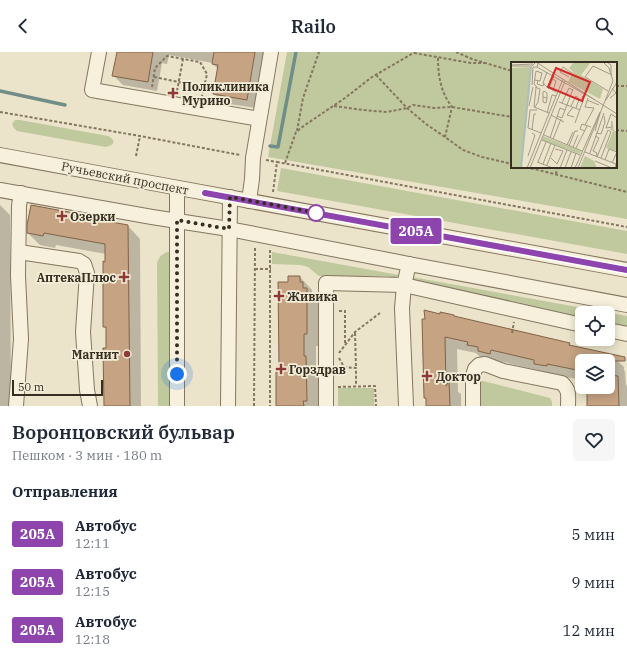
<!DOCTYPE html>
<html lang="ru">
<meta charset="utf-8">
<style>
body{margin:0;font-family:"IBM Plex Serif",serif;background:#f6f6f7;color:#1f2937;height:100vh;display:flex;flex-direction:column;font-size:15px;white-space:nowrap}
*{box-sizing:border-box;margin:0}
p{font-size:13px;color:#747a83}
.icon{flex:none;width:22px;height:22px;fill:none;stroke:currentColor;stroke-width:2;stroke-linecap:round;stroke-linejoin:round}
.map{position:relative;height:354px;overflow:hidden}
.details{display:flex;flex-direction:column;background:#fff;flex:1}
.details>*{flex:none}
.badge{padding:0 8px;border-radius:3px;font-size:14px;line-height:26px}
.controls{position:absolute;left:575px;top:254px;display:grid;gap:8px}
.controls a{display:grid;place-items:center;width:40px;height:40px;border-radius:6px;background:#fff;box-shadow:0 2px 10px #0003;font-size:20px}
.scale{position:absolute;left:12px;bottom:10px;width:91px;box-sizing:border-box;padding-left:4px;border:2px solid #372e22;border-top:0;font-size:11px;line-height:14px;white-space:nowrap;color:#372e22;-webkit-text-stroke:3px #f3edd8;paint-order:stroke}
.you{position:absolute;width:20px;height:20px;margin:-10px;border:3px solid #fff;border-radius:50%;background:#1a73e8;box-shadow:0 0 0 6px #1a73e833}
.map>.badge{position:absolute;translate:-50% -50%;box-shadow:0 0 0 2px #fff}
h2{padding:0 12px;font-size:15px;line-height:36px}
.round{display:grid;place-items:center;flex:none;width:42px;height:42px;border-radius:6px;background:#f6f6f7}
.overview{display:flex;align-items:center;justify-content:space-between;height:68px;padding:0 12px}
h1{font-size:19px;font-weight:600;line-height:30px}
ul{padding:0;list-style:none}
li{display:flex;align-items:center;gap:12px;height:48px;padding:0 12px}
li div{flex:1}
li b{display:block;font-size:15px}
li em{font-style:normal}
li .badge{min-width:44px;font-weight:700;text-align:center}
header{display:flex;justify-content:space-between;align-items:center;height:52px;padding:0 12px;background:#fff;font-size:18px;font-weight:600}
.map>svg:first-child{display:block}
</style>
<header><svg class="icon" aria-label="back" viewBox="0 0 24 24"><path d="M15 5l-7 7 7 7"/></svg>Railo<svg class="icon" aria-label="search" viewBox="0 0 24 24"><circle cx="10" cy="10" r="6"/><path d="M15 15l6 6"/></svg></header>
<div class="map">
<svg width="627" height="354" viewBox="0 0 627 354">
<rect width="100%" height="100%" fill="#ebe3ca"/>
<g fill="#c0c89e" fill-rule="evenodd">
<path d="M287 0H627V167L268 105ZM512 11H616V115H512Z"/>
<path d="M15 68H20L108 84C116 88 115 93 106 95L17 79 14 76 12 72Z"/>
<path d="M281 116 627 179V202L277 139Z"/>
<path d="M167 200H171L172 354H158L157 211C159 205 161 203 167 200Z"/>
<path d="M272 200 399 223 395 226 386 224H319L308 215 301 213 272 212Z"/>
<path d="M412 225 627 264V277L608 273V261H582V267L414 230Z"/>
<path d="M479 328 550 346 552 350V354H477Z"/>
<rect x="338" y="336" width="36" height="18"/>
</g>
<g fill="#0003">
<path d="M118 0H265L256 56 223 51 214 41 218 17 213 12V11L169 3 167 12 162 11 157 39 123 33 114 24Z"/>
<path d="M0 153 10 163 11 354H0Z"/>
<path d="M105 168 108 171 128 174 140 187 141 354H105L107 278 104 275V211H106V202L56 193 55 196 40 193 28 181Z"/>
<path d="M300 225 312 238V241L315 243V246L319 249V294H316V315L318 318V354H278L280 316 289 231Z"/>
<path d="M423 268 569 292 572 294 611 303 624 315V318L625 320 626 333 627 334V354H588L587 335H608V309H582V328L560 324H547L542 319 503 310 502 314 487 306 480 305 476 301 457 297 458 340 461 342V354H427V347L425 345Z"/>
</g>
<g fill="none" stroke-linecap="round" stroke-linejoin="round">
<g stroke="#718d88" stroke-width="3.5">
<path d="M0 39 65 53"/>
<path d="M270 94 278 95 296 0"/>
</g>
</g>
<g fill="#c5a383" stroke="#826348">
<path d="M117 0H153L148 30 112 24Z"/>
<path d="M214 0H255L247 48 213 42 218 13 212 12Z"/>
<path d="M31 153 106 167V169L128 173 130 354H104L103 296H106V275H103V209L105 210V192L44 181 43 184 27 181V173Z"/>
<path d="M288 224H300V230H303V236H307V282H304V304H306L307 349H303L304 354H276V315H279L278 230H288Z"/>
<path d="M424 258 440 262V260L454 263V264L570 291 569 293 625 305V309H582V319L547 312V314L534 312V308L491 298 490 302 478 299V295L467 293 468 290 445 285 446 334 449 329 450 354H426V346H424L422 267H425Z"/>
<path d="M608 323 618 324 619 354H587V335H608Z"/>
</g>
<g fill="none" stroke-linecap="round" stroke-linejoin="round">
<g stroke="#857660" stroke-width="16">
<g id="minor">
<path d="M99 0 92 38 259 67"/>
<path d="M0 103 157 132 627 218"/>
<path d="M177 136V354"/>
<path d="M0 138 152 165 229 177 409 212 627 253"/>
<path d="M249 149 252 127 253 106 271 0"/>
<path d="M19 200 79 209 84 212 87 221 83 280 87 338 90 354"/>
<path d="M608 278 627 282"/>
<path d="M16 354 21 287 18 224 19 154 21 141"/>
<path d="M228 354 230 145"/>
<path d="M326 354V231L404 233 582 273"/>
<path d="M406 354 402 256 404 233 409 212"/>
<path d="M473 354V324L475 317 479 313 485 312 503 319 562 331C570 339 568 343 568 354"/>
</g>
</g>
<g stroke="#857660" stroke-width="2" stroke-dasharray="3 2" stroke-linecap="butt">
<path d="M456 0 472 7 512 19"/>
<path d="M414 1 471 11H485"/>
<path d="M438 6C438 24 441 41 452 55L445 85"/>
<path d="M376 23 407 56 426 72 445 85 463 98 482 105 512 112"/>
<path d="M154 25 204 35"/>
<path d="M616 34H627"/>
<path d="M152 35 155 16 167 4 200 10 207 22 202 44"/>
<path d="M177 39 183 7"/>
<path d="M334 54 363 58 387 60 407 56 413 53 434 56 452 55 512 65"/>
<path d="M0 60 140 84 240 103"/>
<path d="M616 78 627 79"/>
<path d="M297 79 303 46 319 0"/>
<path d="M136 104 140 84"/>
<path d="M266 108 277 110"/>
<path d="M285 111 296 80 305 73 345 46 372 25 415 0"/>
<path d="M526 115 627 140"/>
<path d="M556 122 557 115"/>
<path d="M273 140 277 110 627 175"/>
<path d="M270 198V354"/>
<path d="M255 217H271"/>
<path d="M339 259H345V293"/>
<path d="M355 281 356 316"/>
<path d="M512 281 514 270"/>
<path d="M339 301 355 280 380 261"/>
<path d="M339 306 344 315 356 316V334"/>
<path d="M338 335 375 334 376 354"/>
<path d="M254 354 255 196"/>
</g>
<use href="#minor" stroke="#f6f0dc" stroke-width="14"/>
</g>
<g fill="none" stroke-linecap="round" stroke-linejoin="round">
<g stroke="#fff" stroke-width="9">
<path id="line" d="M205 141 627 218"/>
</g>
<use href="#line" stroke="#8e44ad" stroke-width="6"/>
<path stroke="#372e22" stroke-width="4" stroke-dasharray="0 7.2" d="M177 322V168L229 177 230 145 318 161H316"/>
</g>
<g fill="#8e3b36" stroke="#f3edd8" stroke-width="1.5">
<path d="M171 35h4v4h4v4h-4v4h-4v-4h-4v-4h4z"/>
<path d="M60 158h4v4h4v4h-4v4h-4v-4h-4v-4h4z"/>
<path d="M122 219h4v4h4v4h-4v4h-4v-4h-4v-4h4z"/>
<path d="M277 238h4v4h4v4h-4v4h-4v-4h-4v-4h4z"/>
<circle cx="127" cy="302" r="4"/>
<path d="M279 311h4v4h4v4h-4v4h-4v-4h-4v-4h4z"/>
<path d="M425 318h4v4h4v4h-4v4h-4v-4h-4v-4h4z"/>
</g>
<circle fill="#fff" stroke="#8e44ad" stroke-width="2" cx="316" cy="161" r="8"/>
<g text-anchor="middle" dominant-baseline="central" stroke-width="3.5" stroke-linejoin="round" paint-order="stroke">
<g font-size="12" font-weight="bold" fill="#372e22" stroke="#f3edd8" text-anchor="start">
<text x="182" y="34">Поликлиника<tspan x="182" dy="14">Мурино</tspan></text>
<text x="70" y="164">Озерки</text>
<text x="116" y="225" text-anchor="end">АптекаПлюс</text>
<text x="287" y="244">Живика</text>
<text x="119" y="302" text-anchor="end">Магнит</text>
<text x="289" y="317">Горздрав</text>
<text x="436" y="324">Доктор</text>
</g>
<g font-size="12" fill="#372e22" stroke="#f3edd8">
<text transform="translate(125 126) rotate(11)">Ручьевский проспект</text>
</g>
</g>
<g transform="translate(511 10)">
<rect width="106" height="106" fill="#ebe3ca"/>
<path d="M63 0H80L70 13 92 27 89 37 57 20 62 10 58 6ZM20 5 10 106H0V6ZM102 63 103 69H106V89L95 86 102 69 99 68ZM32 74 70 89 69 92 31 78ZM74 94 83 99 86 106H69Z" fill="#c0c89e"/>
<path fill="none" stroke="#aabfba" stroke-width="2" d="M10 106 20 5"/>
<path fill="none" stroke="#a39b87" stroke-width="1" d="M96 0 100 3V12M27 2 26 5 84 38M0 3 22 2M0 4H21L25 0 106 52M36 10 32 21 38 27M43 14 38 26 45 30M58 15 49 10 52 5 61 11M42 17 45 19 42 29M24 18 29 19 31 11 25 9 23 22 26 25M27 19 26 22 32 24 33 21M21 23 22 5H26M25 26 23 45 38 51M97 29 74 15 82 4 101 13M32 35 36 36 35 41 32 40V30L33 29 36 31V36M99 36 105 31 101 26M76 38 88 43M95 38 106 20M48 40 69 48M51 41 58 26 62 28M18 44 22 25M60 44 65 34 68 37 65 46M24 45 27 40 29 27 24 25M62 45 56 53 63 55M26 48H19L17 66 30 71M36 51 41 33 45 34M40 53 53 60M46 54 51 56 62 27M101 59V65L95 66 100 52 106 56M64 61 73 36 71 34M74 63 83 46 74 45 77 36M21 68 23 52H25M74 69 69 67 71 62 80 65M84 69 89 51M85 71 90 72 94 60 93 54M33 73 71 89M84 74 88 76 82 89 86 91 85 94M39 76 49 46 54 48M42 77 50 57M31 78 69 93M56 83 62 70M58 84 64 69H67M62 85 67 73M65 86 76 64M74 90 105 102 104 106M79 91 93 51M17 94 24 73 21 71M86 95 97 68 100 70 90 96M40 96 46 102 52 89 44 87M94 98 98 87 106 90 101 101M84 99 101 106M26 100 42 106M27 100 35 80M32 102 40 81M36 103 44 83M16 106 52 17M19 106 54 19M49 106 56 88M54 106 60 90M60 106 65 91M64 106 89 50M67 106 102 19 98 6 92 0"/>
<path fill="#d62828" fill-opacity="0.15" stroke="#d62828" stroke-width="2" d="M45 6 79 20 71 39 37 25Z"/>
<rect width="106" height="106" fill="none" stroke="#372e22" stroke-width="2"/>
</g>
</svg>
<div class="controls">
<a><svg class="icon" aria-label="locate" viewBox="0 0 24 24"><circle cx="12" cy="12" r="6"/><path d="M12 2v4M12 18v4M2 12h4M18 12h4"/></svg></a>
<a><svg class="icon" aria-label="layers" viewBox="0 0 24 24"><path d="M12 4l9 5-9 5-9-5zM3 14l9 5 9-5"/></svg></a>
</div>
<div class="scale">50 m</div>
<div class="you" style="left:177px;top:322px"></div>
<b class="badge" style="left:416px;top:179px;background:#8e44ad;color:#fff">205А</b>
</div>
<section class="details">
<div class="overview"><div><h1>Воронцовский бульвар</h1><p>Пешком · 3 мин · 180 m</p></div><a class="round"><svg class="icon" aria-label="heart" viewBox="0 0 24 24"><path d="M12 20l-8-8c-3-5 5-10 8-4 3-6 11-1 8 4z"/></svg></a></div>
<h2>Отправления</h2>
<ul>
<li><span class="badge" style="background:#8e44ad;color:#fff">205А</span><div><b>Автобус</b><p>12:11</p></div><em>5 мин</em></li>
<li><span class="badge" style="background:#8e44ad;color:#fff">205А</span><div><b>Автобус</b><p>12:15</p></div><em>9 мин</em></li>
<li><span class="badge" style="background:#8e44ad;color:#fff">205А</span><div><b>Автобус</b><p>12:18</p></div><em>12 мин</em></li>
</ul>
</section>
